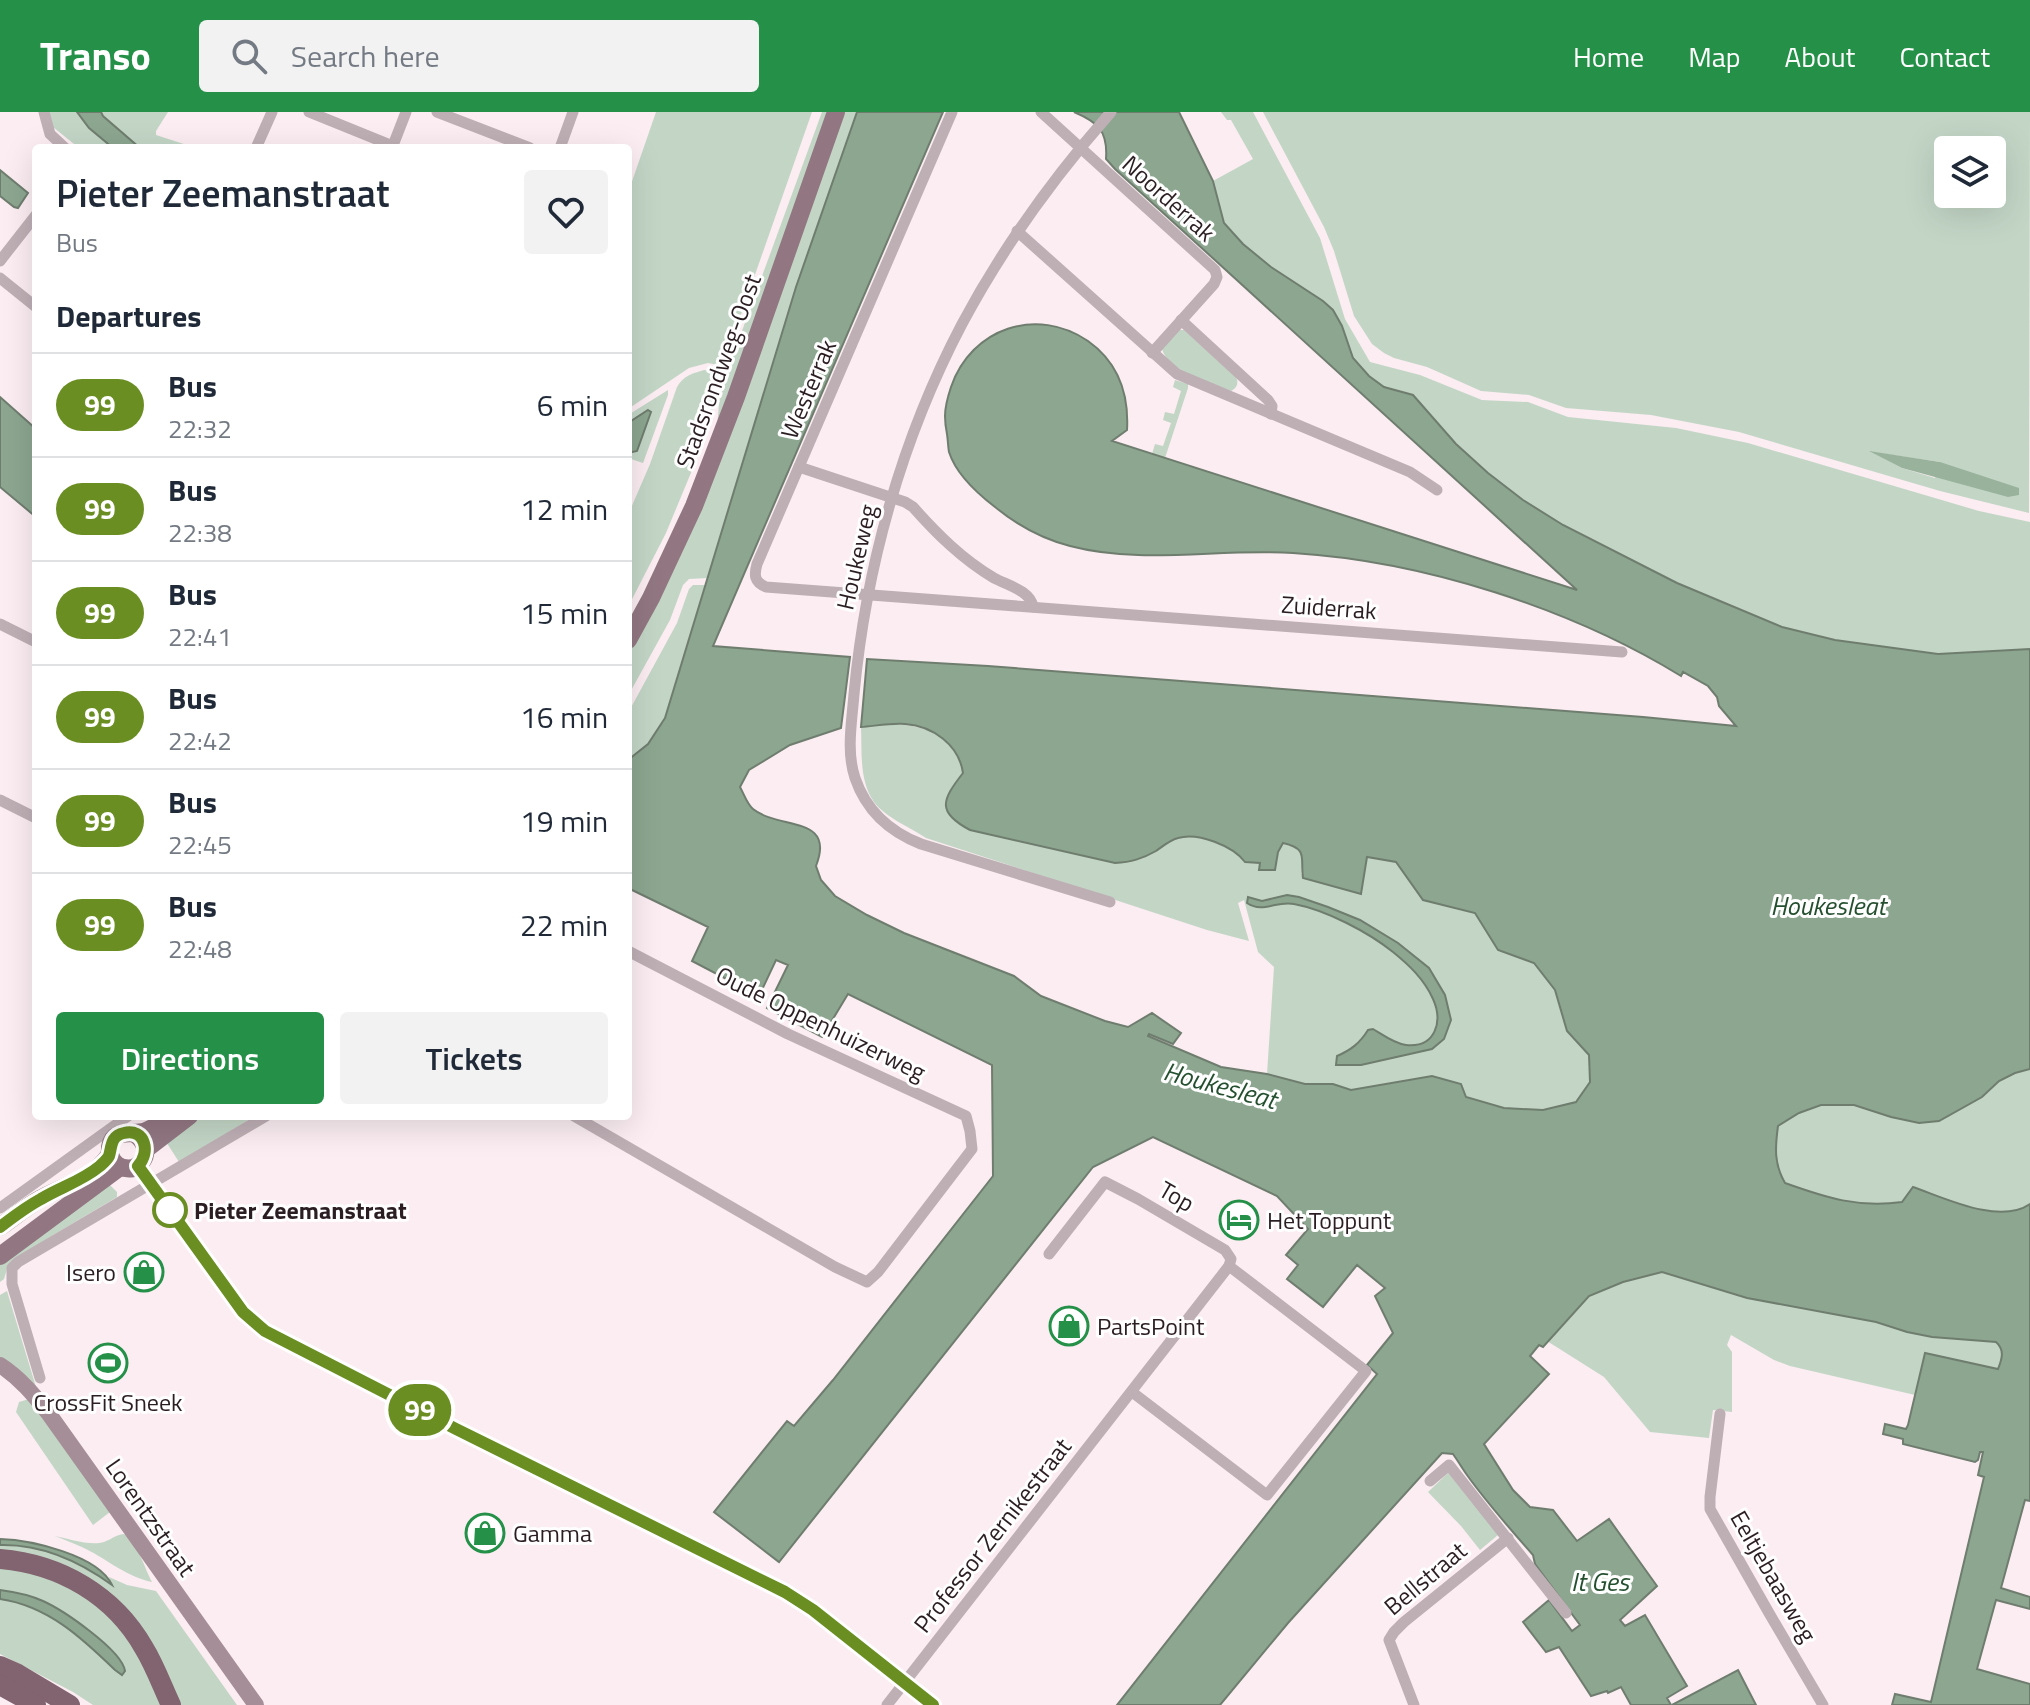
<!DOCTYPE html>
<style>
body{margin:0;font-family:"Titillium Web",sans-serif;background:#f2f2f3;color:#1f2937;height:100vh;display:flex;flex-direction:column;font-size:30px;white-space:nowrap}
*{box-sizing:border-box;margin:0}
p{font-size:26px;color:#747a83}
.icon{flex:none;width:44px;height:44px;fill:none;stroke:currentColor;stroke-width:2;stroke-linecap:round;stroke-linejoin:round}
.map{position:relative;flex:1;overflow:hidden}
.panel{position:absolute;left:32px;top:32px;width:600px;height:976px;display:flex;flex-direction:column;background:#fff;border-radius:8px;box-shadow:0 8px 32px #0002}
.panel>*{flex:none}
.badge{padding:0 16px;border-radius:26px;font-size:28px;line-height:52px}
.tools{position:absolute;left:1934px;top:24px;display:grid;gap:16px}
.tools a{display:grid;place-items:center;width:72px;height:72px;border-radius:8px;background:#fff;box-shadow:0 8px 32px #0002;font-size:40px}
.map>.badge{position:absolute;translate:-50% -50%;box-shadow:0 0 0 4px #fff}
h2{padding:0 24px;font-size:30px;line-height:72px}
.round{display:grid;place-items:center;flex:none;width:84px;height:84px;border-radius:8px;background:#f2f2f3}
.overview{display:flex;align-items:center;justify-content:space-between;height:136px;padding:0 24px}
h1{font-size:38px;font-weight:600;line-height:60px}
.button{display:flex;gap:16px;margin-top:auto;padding:16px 24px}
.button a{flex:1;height:92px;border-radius:8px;background:#249048;color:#fff;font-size:32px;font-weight:600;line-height:92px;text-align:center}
.button a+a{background:#f2f2f3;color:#1f2937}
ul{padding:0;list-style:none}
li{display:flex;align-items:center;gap:24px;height:104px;padding:0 24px;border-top:2px solid #e0e1e3}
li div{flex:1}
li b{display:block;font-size:30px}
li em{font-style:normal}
li .badge{min-width:88px;font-weight:700;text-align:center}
header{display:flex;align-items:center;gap:48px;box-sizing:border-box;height:112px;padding:0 40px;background:#249048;color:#fff}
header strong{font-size:38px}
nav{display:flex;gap:44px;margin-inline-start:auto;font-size:28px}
.search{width:560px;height:72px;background:#f2f2f3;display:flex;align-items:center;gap:20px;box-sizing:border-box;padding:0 28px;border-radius:8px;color:#747a83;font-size:30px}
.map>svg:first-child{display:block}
</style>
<header>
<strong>Transo</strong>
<div class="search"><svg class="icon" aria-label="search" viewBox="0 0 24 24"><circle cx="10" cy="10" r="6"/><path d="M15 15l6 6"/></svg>Search here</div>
<nav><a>Home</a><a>Map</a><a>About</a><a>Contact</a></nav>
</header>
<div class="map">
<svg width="2030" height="1593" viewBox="0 0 2030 1593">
<rect width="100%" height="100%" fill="#fbedf2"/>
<g fill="#c3d6c6" fill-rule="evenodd">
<path d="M49 0H77L89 17 113 36H79L53 15Z"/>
<path d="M101 0H168L156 19V23L196 36H140L103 3Z"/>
<path d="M656 0H812L723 254 708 251 689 256 628 297V81Z"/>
<path d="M822 0H830L717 316 720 279Z"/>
<path d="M843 0H889L780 231 708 466 689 467 683 473 670 508 628 584V542L662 479Z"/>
<path d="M1221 0H1253L1320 126 1345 207 1370 250 1420 263 1482 288 1528 290 1568 305 1676 316 1748 331 1979 399 2030 410V537L1938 542 1835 528 1782 515 1677 471 1563 413 1523 388 1487 361 1456 332 1413 283 1384 275 1369 264 1353 246 1342 214 1243 132 1224 111 1213 69 1253 47 1231 8H1227Z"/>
<path d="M1263 0H2030L2029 401 1940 379 1739 320 1651 303 1566 296 1529 283 1481 279 1427 255 1394 246 1384 241 1372 232 1354 204 1334 139 1324 115ZM1948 38H1992V82H1948ZM1872 340 1940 350 1935 366 1902 356Z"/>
<path d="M1178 218H1184L1236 265C1239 271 1237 276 1231 279 1209 271 1169 261 1162 237Z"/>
<path d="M704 258 719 260 714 276 712 306 700 339 666 421 628 495V403L650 352 677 275C683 264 693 261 704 258Z"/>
<path d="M1175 268 1188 272V276L1165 346 1152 342 1155 332 1163 334 1171 311 1163 308 1165 300 1174 302 1181 279 1173 275Z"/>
<path d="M668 278V283L643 351 628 346V341H630L648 298 628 311V303Z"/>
<path d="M693 473H706L665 606 648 632 628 648V601L677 511 689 477Z"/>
<path d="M887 612C921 612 957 622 963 661L952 675 1154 740C1160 736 1168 729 1175 726 1195 718 1233 734 1245 750L1261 751 1259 758H1275L1278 740 1282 731C1303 736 1304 742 1301 762L1361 782 1367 745 1396 750 1423 788 1475 801 1498 838 1534 851 1555 878 1567 919 1589 943 1590 970 1576 991 1543 998 1504 996 1466 985 1460 972 1432 964 1351 978 1334 973 1305 972 1267 962 1274 855 1258 840 1244 788 1238 791 1249 829 1207 818 926 726C910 715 886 706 874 690 859 669 862 639 861 615Z"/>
<path d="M2030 957V1092C2000 1112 1944 1086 1913 1075L1902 1090C1858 1096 1827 1086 1785 1071 1774 1052 1775 1036 1778 1014L1799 1001 1821 993H1854L1891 1005 1919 1011 1939 1009 1982 985 1999 969 2015 961Z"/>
<path d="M198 1004H255L179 1050 165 1028Z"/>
<path d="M107 1070 117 1080V1085L50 1125 8 1154 4 1167 0 1170V1148Z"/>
<path d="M1662 1160 1747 1186 1876 1210 1907 1220 1932 1225 1996 1230C2005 1238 2001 1247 1999 1257L1925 1241 1915 1283 1790 1254 1774 1248 1731 1223 1727 1233 1732 1240V1300L1713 1298 1709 1326 1650 1320 1604 1265 1547 1229 1589 1184 1623 1170Z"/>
<path d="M7 1179 36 1275 0 1245V1183Z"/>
<path d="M29 1287 110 1400 93 1413 16 1300 19 1290Z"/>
<path d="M1449 1360 1498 1423 1480 1438 1461 1414 1428 1380Z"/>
<path d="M124 1422C138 1431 144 1455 152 1470 127 1465 108 1448 86 1437 76 1432 65 1428 55 1424 69 1427 90 1434 104 1430 112 1427 115 1423 124 1422Z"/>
<path d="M0 1433C41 1432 77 1449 111 1471L109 1465 127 1473 156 1479 237 1593H177L120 1496 0 1441Z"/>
<path d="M0 1455 59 1467 115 1505 167 1593H93L73 1580 0 1542V1487C34 1493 61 1509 87 1531V1517C58 1496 36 1483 0 1478Z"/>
</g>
<path fill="#98b29c" d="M1869 339 1940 350 2019 376V383L2008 385 1902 356Z"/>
<g fill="#8ca690" stroke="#6f7d6f" stroke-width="2">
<path d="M77 0H101L103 4 140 36H113L89 16Z"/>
<path d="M857 0H943L713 534 850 545 841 616 790 633 749 658 740 675C744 682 747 692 753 697 779 718 836 703 816 754L821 768 835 784 867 803 904 821 1014 864 1041 884 1105 909 1128 915 1152 901 1181 921 1173 932 1149 922 1148 924 1221 955 1267 962 1305 972H1333L1351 978 1432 964 1461 972 1466 985 1504 996 1543 998 1576 990 1590 970 1589 943 1567 919 1555 878 1534 851 1498 838 1475 801 1423 788 1396 750 1367 745 1361 782 1303 766C1300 746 1309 737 1283 731L1278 740 1275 758H1259L1260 751 1245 750C1233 734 1198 720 1178 726 1170 728 1163 734 1156 739 1142 747 1131 750 1115 751L970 718C936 700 942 688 963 661 959 633 933 614 905 612 890 611 875 614 861 615L867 547 988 554 1643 605 1736 614 1719 594 1717 585 1708 574 1683 560 1681 564C1570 496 1423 449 1293 441 1219 436 1142 453 1070 434 1043 427 1017 413 995 395 978 382 956 362 949 340 948 335 948 328 947 322 946 317 945 310 945 304 945 295 948 284 951 275 971 216 1037 194 1088 229 1119 251 1129 283 1127 318L1112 329 1577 478 1115 57 1106 47C1108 19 1098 10 1074 0H1179L1213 69 1224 111 1243 132 1271 155 1323 189 1333 198 1342 214 1353 246 1369 264 1384 275 1413 283 1456 332 1488 361 1523 388 1563 413 1677 471 1782 515 1835 528 1938 542 2030 537V957L2015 961 1999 969 1982 985 1939 1009 1919 1011 1891 1005 1854 993H1821L1799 1001 1778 1014C1775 1036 1774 1052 1785 1071 1827 1086 1858 1096 1902 1090L1913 1075C1945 1086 1999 1113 2030 1092V1389L2025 1388 2001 1476 2030 1485V1497L1996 1488 1977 1557 2030 1572V1593H1892L1895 1582 1931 1590 1984 1365 1978 1363 1983 1340H1980L1978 1348 1975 1350 1903 1332V1327L1883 1322 1885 1312 1906 1317 1908 1313 1925 1241 1998 1257C2002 1247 2005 1238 1996 1230L1932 1225 1907 1220 1876 1210 1747 1186 1662 1160 1623 1170 1589 1184 1543 1235 1539 1233 1530 1244 1549 1262 1484 1332 1513 1378 1530 1395 1553 1398 1577 1429 1609 1407 1657 1474 1620 1508 1625 1514 1645 1503 1687 1574 1667 1586 1671 1593H1631L1621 1575 1608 1581 1607 1579 1591 1584 1559 1535 1546 1540 1523 1510 1549 1488 1572 1519 1580 1513 1535 1452 1533 1443C1510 1417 1487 1391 1467 1363 1462 1356 1458 1349 1453 1342L1442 1341 1288 1511 1220 1593H1117L1377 1262 1367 1253 1393 1221 1375 1184 1385 1176 1357 1153 1323 1195 1287 1167 1298 1153 1286 1143 1308 1117 1277 1084 1153 1025 1093 1055 779 1450 714 1400 787 1309 794 1314 833 1268 993 1064 992 953 848 882 822 925 767 896 788 853 776 848 760 882 753 881 692 849 708 815 628 776V648L648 632 665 606 796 175Z"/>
<path d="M0 58 28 81 18 96 14 95 0 84Z"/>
<path d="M0 285 36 317V405L0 375Z"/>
<path d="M648 298 651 300 637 339 628 341V311Z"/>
<path d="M1287 783 1299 785 1328 795 1360 808 1398 831 1429 856 1445 883 1451 908 1444 927 1432 937 1361 953H1336L1337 944C1351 938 1360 931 1368 918L1373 917C1383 923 1395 932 1406 933 1436 936 1443 909 1433 887 1424 867 1409 853 1393 840 1368 820 1326 798 1294 792 1277 788 1263 802 1247 791L1248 785 1262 789Z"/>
<path d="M0 1427C31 1428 98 1443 112 1473 79 1449 42 1432 0 1433Z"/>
<path d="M0 1478C15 1480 30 1483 43 1489 63 1498 122 1538 125 1559L122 1563 115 1558C82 1526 48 1494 0 1487Z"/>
<path d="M1738 1558 1756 1593H1672Z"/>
</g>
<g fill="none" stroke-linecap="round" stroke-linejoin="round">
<g stroke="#beafb5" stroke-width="11">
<path d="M44 0 50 22 65 36"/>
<path d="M309 0 393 34"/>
<path d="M437 0 530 36"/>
<path d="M952 0 757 452C754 463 754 470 766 475L1622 540"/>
<path d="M1041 0 1215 158 1217 165 1214 172 1152 241"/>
<path d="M256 36 272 0"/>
<path d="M392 36 406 0"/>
<path d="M560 36 573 0"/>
<path d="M1017 119 1177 262 1410 360 1437 378"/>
<path d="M0 149 36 103"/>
<path d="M0 166 36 195"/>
<path d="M1181 208 1268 288 1272 294 1271 302"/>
<path d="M799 355 905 390 913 395C937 422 962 447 994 466 1007 473 1031 479 1033 495"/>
<path d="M0 512 36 530"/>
<path d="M0 688 36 706"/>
<path d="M1110 790 921 732C890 720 866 698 855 666 846 639 852 609 854 582 866 454 902 326 962 212 1003 135 1053 66 1111 0"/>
<path d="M574 1004 835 1155 867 1170 878 1160 972 1037 970 1019 966 1004 788 922 628 839"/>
<path d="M138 1054 243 1200 265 1219 785 1480 813 1498 933 1593"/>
<path d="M0 1096 128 1004"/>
<path d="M1049 1142 1105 1070 1138 1087 1225 1138 1231 1147 1229 1154 1366 1259 1267 1383 1132 1280"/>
<path d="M40 1266 12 1172V1156L18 1150 266 1004"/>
<path d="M1720 1302 1710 1385V1397L1769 1501 1823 1593"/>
<path d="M1430 1369 1449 1353 1566 1501"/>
<path d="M887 1593 1229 1154"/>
<path d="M1414 1593 1389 1528 1394 1520 1404 1510 1508 1426"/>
</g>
<path stroke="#a58e97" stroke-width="16" d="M0 1253C20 1266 34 1283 49 1302L256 1593"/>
<g stroke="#927782" stroke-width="18">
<path d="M628 528 651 486 694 394 736 285 836 0"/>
<path d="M135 1022C149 1032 149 1047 134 1056 127 1057 121 1057 116 1052 111 1048 109 1041 110 1035 113 1015 134 1024 146 1019 156 1015 165 1009 174 1004"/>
<path d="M146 1037 189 1004"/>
<path d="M0 1115C14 1105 27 1094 42 1086 65 1073 94 1067 110 1042"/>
<path d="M0 1144 120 1055"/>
</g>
<g stroke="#826370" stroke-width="20">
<path d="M0 1447C60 1452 114 1483 144 1536 155 1554 162 1574 171 1593"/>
<path d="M0 1554 18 1562 70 1593"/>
<path d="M0 1573 36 1593"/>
</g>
</g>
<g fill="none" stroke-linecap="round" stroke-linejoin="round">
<g stroke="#fff" stroke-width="18">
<path id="line" d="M0 1115C13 1105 26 1095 41 1087 61 1075 82 1069 100 1054 103 1051 107 1048 109 1044 112 1035 110 1024 124 1021 145 1016 151 1040 138 1054L243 1200 265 1219 456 1317 785 1480 813 1498 933 1593"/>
</g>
<use href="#line" stroke="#6b8e23" stroke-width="12"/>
</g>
<defs>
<g id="hotel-ring" transform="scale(2)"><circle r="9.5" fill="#fefefe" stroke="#249048" stroke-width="1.5"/><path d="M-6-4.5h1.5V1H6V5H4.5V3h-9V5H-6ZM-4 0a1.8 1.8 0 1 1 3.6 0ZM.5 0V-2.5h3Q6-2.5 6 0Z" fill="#249048"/></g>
<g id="shop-ring" transform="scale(2)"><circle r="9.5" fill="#fefefe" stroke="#249048" stroke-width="1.5"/><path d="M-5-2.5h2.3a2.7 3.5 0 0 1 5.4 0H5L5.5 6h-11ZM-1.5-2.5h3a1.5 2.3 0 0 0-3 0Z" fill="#249048"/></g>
<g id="stadium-ring" transform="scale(2)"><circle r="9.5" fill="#fefefe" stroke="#249048" stroke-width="1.5"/><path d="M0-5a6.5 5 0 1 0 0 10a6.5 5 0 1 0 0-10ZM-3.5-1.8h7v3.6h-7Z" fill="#249048"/></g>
</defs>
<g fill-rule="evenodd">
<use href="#hotel-ring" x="1239" y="1108"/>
<use href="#shop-ring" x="144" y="1160"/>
<use href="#shop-ring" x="1069" y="1214"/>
<use href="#stadium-ring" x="108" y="1251"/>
<use href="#shop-ring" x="485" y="1421"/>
</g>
<circle fill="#fff" stroke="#6b8e23" stroke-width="4" cx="170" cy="1098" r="16"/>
<g text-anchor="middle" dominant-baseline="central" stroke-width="6" stroke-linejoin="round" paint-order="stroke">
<g font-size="24" fill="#2b1e23" stroke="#fefefe">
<text transform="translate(1169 86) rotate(42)">Noorderrak</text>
<text transform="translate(718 259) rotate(-70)">Stadsrondweg-Oost</text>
<text transform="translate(808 277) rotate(-67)">Westerrak</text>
<text transform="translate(856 445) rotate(-77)">Houkeweg</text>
<text transform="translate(1329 495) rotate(4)">Zuiderrak</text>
<text transform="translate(821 911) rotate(26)">Oude Oppenhuizerweg</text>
<text transform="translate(1177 1084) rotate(30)">Top</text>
<text transform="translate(151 1405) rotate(55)">Lorentzstraat</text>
<text transform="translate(992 1423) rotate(-52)">Professor Zernikestraat</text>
<text transform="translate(1774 1464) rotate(60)">Eeltjebaasweg</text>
<text transform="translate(1425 1466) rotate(-40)">Bellstraat</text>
</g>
<g font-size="24" font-weight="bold" fill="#2b1e23" stroke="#fefefe" text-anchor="start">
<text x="194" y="1098">Pieter Zeemanstraat</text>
</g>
<g font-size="24" fill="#2b1e23" stroke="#fefefe" text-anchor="start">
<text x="1267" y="1108">Het Toppunt</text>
<text x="116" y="1160" text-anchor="end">Isero</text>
<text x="1097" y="1214">PartsPoint</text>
<text x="108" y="1290" text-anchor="middle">CrossFit Sneek</text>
<text x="513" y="1421">Gamma</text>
</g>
<g font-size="26" font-style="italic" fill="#255030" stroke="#fefefe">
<text x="1828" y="793">Houkesleat</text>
<text transform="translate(1220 973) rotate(15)">Houkesleat</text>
<text x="1600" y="1469">It Ges</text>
</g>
</g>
</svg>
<div class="tools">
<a><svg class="icon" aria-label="layers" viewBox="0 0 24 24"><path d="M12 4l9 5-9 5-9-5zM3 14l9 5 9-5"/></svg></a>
</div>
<b class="badge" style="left:420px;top:1298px;background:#6b8e23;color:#fff">99</b>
<section class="panel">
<div class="overview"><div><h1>Pieter Zeemanstraat</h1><p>Bus</p></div><a class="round"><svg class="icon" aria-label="heart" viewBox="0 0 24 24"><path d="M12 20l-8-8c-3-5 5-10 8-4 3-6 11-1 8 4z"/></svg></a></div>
<h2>Departures</h2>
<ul>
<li><span class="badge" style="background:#6b8e23;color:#fff">99</span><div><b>Bus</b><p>22:32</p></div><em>6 min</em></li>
<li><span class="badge" style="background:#6b8e23;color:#fff">99</span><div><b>Bus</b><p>22:38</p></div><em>12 min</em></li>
<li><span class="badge" style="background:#6b8e23;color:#fff">99</span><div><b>Bus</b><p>22:41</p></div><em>15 min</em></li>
<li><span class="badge" style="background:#6b8e23;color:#fff">99</span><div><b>Bus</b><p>22:42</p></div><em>16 min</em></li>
<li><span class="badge" style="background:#6b8e23;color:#fff">99</span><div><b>Bus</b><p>22:45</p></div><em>19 min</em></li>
<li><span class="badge" style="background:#6b8e23;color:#fff">99</span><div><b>Bus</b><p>22:48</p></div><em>22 min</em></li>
</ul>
<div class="button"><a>Directions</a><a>Tickets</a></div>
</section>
</div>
